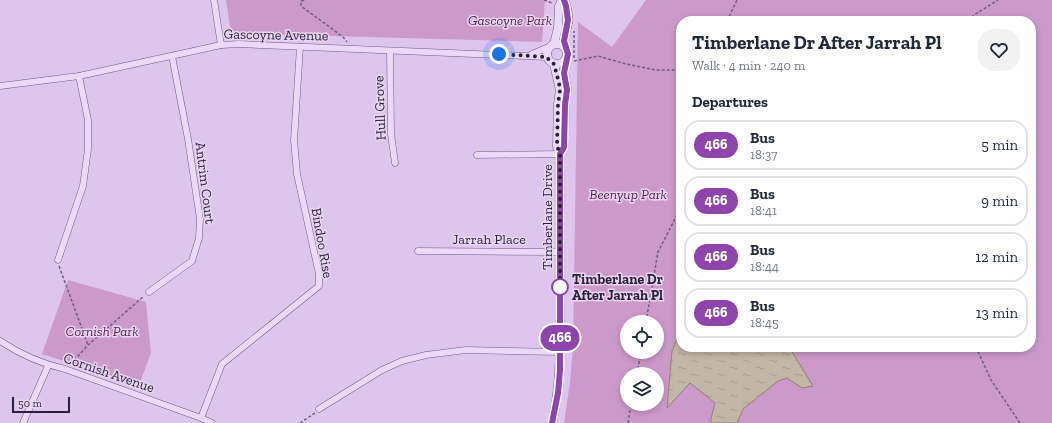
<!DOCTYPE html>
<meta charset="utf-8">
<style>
body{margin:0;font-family:"Zilla Slab",serif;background:#f2f2f3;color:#1f2937;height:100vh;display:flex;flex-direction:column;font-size:15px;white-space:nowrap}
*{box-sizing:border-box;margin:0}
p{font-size:13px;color:#747a83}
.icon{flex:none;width:22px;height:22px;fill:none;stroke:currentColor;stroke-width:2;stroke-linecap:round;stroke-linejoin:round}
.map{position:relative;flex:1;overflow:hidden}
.panel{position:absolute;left:676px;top:16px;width:360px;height:336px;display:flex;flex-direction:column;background:#fff;border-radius:16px;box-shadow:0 2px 6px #0003}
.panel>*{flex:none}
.badge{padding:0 8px;border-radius:13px;font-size:14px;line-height:26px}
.controls{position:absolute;left:620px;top:315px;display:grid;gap:8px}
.controls a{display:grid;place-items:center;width:44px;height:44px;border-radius:50%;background:#fff;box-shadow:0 2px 6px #0003;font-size:20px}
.scale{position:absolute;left:12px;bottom:10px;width:58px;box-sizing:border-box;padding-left:4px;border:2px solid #291f39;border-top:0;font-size:11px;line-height:14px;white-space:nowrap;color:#291f39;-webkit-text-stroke:3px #e9d5f6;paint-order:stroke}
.you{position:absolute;width:20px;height:20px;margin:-10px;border:3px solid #fff;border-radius:50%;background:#1a73e8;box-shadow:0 0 0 6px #1a73e833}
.map>.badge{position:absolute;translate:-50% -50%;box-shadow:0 0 0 2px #fff}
h2{padding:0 16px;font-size:15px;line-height:36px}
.round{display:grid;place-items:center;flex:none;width:42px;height:42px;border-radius:16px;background:#f2f2f3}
.head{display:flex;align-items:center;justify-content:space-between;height:68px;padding:0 16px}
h1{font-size:19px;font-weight:700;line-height:30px}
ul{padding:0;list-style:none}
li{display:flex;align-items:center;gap:12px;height:50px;margin:0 8px 6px;padding:0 8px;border:2px solid #e0e1e3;border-radius:16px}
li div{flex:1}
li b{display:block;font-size:15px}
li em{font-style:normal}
li .badge{min-width:44px;font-weight:700;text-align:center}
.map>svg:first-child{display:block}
</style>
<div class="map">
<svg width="1052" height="423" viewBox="0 0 1052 423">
<defs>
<pattern id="water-ripples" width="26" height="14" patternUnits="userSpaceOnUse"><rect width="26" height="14" fill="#c2b7a7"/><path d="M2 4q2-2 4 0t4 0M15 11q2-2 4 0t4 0" fill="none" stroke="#a79d90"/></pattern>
</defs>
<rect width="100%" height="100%" fill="#dec5ee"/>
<g fill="#cc99cb" fill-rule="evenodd">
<path d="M226 0H545L542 42 231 33Z"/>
<path d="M646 0H1052V423H564L570 382 573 347 578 22 612 47ZM681 21H1031V347H681ZM627 322H657V352H627ZM627 374H657V404H627Z"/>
<path d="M68 280 146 302 151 353 139 385 42 354Z"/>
</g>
<path fill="url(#water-ripples)" stroke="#90846d" d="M681 329V347H789L813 386 802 388 787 378 778 381 743 409 737 423H711V419L715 403 690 383 667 408 672 351Z"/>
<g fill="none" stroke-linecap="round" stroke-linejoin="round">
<g stroke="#6f5b89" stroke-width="7">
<g id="minor">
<path d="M214 0 221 45"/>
<path d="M390 51 391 134 395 163"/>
<path d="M532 54 551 46"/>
<path d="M0 86 79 76 221 45 239 44 547 57"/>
<path d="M477 155 560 154"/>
<path d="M418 251 560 252"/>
<path d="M58 260 83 186 88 149V120L79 76"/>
<path d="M149 292 192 261 199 238 200 219 188 139 172 56"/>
<path d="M0 341C20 354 42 364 65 369L201 418 212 423"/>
<path d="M319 409 382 370 402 361 426 355 466 350 560 352"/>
<path d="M201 418 222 364 319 286V274L297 174 294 140 300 47"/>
<path d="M23 423 48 366"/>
</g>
</g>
<g stroke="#6f5b89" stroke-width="9">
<g id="tertiary">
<path d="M564 0C567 7 569 16 568 23 566 32 563 38 564 46"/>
<circle cx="557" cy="54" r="10"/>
<path d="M554 44 558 28 559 6 562 0"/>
<path d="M560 154 564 147 565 105 567 90 564 73 566 60"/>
<path d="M552 423C561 385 560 346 560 307 560 256 560 205 560 154L557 146 558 104 560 90 554 64"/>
</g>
</g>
<g stroke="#6f5b89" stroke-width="1.5" stroke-dasharray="3 2" stroke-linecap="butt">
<path d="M304 0 301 1V6L343 37 347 42"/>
<path d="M544 0 552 3"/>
<path d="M727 21 737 0"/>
<path d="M968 21 974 15 998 0"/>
<path d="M574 58V31"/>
<path d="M574 61 598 56 626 64 656 70H681"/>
<path d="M59 266 88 345"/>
<path d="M646 322 658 252 681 207"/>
<path d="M976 347 991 380 1020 423"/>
<path d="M71 364 88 345 144 296"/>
<path d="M637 374 641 352"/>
<path d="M300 423 315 413"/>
<path d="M628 423 631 404"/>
</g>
<use href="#minor" stroke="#ecd8f9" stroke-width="6"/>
<use href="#tertiary" stroke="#ecd8f9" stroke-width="8"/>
</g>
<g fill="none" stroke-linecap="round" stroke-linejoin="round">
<g stroke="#fff" stroke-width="9">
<path id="line" d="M552 423 558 393 560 370V154L564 147 565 105 567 90 564 73 568 54 564 41 568 20 566 6 564 0"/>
</g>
<use href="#line" stroke="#8e44ad" stroke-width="6"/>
<path stroke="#291f39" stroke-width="4" stroke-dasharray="0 7.2" d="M499 54 547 57 549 60 554 64 559 83 560 90 558 104 557 146 560 154V287"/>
</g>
<circle fill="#fff" stroke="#8e44ad" stroke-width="2" cx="560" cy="287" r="8"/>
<g text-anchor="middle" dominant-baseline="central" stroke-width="3" stroke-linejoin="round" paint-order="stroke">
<g font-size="14" font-style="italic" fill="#56254e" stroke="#e9d5f6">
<text x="510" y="20">Gascoyne Park</text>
<text x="628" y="194">Beenyup Park</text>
<text x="102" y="331">Cornish Park</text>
</g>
<g font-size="14" fill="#291f39" stroke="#e9d5f6">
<text transform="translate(276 35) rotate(1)">Gascoyne Avenue</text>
<text transform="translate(380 108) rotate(-92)">Hull Grove</text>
<text transform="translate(205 183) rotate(83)">Antrim Court</text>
<text transform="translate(547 217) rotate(-90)">Timberlane Drive</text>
<text x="489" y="239">Jarrah Place</text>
<text transform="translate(322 243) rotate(80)">Bindoo Rise</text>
<text transform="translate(109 373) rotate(19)">Cornish Avenue</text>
</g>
<g font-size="14" font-weight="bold" fill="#291f39" stroke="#e9d5f6" text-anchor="start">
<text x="572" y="279">Timberlane Dr<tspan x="572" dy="16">After Jarrah Pl</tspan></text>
</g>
</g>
</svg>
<div class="controls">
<a><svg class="icon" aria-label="locate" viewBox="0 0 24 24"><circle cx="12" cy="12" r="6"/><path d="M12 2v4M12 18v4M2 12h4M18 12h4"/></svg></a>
<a><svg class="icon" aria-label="layers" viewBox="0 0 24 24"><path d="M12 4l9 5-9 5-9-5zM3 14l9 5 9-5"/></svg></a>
</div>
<div class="scale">50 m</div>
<div class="you" style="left:499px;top:54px"></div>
<b class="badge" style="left:560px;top:338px;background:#8e44ad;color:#fff">466</b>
<section class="panel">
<div class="head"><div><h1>Timberlane Dr After Jarrah Pl</h1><p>Walk · 4 min · 240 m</p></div><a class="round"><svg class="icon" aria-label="heart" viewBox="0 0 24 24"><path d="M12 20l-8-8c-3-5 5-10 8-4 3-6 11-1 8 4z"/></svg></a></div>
<h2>Departures</h2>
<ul>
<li><span class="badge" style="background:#8e44ad;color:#fff">466</span><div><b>Bus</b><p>18:37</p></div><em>5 min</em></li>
<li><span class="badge" style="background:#8e44ad;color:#fff">466</span><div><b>Bus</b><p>18:41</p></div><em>9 min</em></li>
<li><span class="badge" style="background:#8e44ad;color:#fff">466</span><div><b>Bus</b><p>18:44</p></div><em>12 min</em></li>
<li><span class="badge" style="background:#8e44ad;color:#fff">466</span><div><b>Bus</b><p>18:45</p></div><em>13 min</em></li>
</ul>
</section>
</div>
